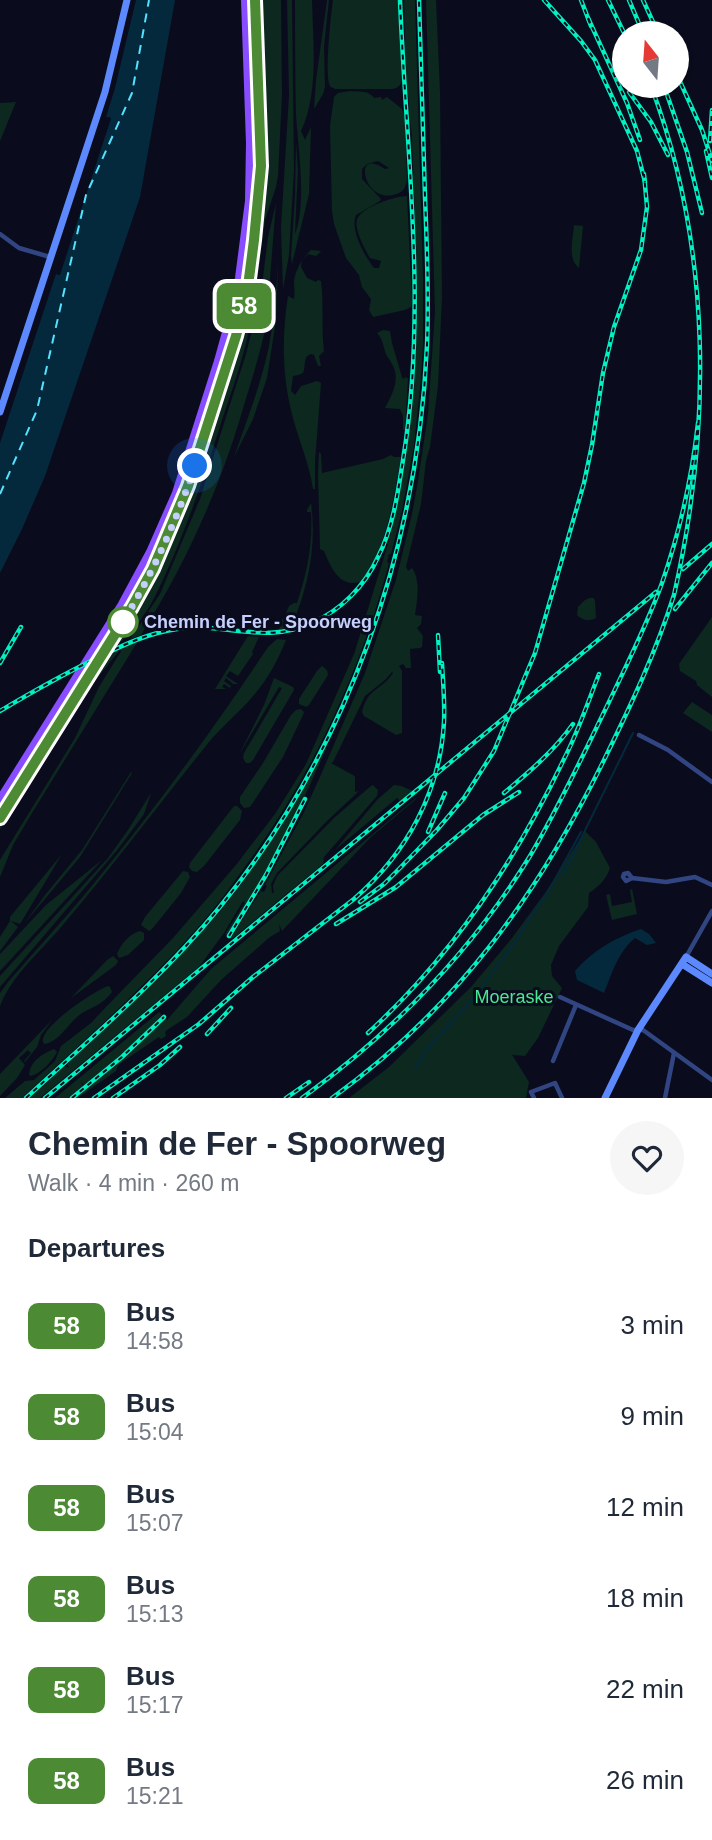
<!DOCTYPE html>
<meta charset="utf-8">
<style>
body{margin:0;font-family:Helvetica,sans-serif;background:#f6f6f7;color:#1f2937;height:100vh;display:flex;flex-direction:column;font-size:26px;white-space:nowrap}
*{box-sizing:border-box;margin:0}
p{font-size:23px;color:#747a83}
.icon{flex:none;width:38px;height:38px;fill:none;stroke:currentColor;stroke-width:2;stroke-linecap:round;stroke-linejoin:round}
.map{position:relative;height:1098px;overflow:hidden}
.panel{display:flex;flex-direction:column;background:#fff;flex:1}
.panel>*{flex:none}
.badge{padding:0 14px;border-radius:10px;font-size:24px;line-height:46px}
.needle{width:46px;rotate:343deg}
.buttons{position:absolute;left:612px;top:21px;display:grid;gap:14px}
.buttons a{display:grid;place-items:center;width:77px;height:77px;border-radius:50%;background:#fff;box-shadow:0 2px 5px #0004;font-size:35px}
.you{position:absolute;width:35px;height:35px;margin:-18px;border:5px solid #fff;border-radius:50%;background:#1a73e8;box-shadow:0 0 0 10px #1a73e833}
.map>.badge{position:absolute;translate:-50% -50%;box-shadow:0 0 0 4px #fff}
h2{padding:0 28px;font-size:26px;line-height:63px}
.round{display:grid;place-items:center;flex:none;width:74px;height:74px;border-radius:37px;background:#f6f6f7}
.headline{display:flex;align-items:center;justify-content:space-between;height:119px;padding:0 28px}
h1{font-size:33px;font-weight:700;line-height:52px}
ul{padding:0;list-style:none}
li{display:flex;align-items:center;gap:21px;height:91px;padding:0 28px}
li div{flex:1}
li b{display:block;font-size:26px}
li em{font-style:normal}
li .badge{min-width:77px;font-weight:700;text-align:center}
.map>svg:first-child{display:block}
</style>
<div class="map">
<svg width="712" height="1098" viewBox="0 0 712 1098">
<rect width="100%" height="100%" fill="#0a0c1d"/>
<g fill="#0c281f">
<path d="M258 0H281L282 95 278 176 276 187 265 220 253 312 246 315 259 225 263 181 262 106 264 105 262 103Z"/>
<path d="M287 0H292L294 170 289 255 283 289 281 227 289 95Z"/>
<path d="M295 0H312C313 40 319 94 301 131L305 140 311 127 309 194 292 264 291 256 295 195 296 142 298 170 295 234C307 203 298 148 296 115 295 76 295 38 295 0Z"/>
<path d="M327 0H329L324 47 325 87 323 94 314 109 316 80Z"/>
<path d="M333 0H398L402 75C402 83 400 88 392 89H335C333 88 331 87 330 86 324 76 331 13 333 0Z"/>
<path d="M404 0H415L423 278V345L421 379 414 445 402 511 391 554H389L387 562 389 563C361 670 314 771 250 860 232 885 215 909 194 932 141 991 80 1044 22 1098H5L25 1081 34 1080 55 1061 61 1046 91 1023 104 1009 173 938 236 865 275 814 306 764 354 654 389 541 405 464 414 390 418 301 412 138 406 74Z"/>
<path d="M426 0H436L440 92 442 298 438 386 430 447 426 461 421 504 406 567 408 571 412 568C421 580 417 601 415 615L422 616 421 624 417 628 423 636 422 647 420 648 410 649 411 668H406L403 664 399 666 402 671V733L396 735 364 716 362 712C368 687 381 691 393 673L392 672 385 680 365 696 333 762 331 763 353 775 355 777V792L359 791 327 821 277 873 271 884 272 893H274L273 886 277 876 335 817 371 786 373 785 378 790 377 796 324 857 323 864 232 939 231 938 261 891 264 892 267 886 265 885 303 814 319 779 365 673 396 580 412 514 418 481 428 414 435 312Z"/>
<path d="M253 82 255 83C256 115 259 147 257 179 251 289 221 397 179 498L247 241 251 83Z"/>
<path d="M350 91C359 92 369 90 374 98L381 97 382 100 387 97 402 109 405 117 407 179C406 188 403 193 393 195 363 202 352 146 385 169L389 168 378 161 367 164 362 169V179L381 199 380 201 356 215C350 230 364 255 374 268H379L381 261 370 258C365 250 354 229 357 220 360 207 396 196 407 196L412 302 411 307 405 310 373 317 369 310 371 299 362 287 359 275 346 258 334 224 332 211 330 126 334 97 338 93Z"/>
<path d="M16 102 0 141V103Z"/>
<path d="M276 203 267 316 265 328 259 327V329L265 330C258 362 248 391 239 422 216 497 183 568 141 635L130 639 160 594 200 499 246 354 255 318 260 314 263 306V277L268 237Z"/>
<path d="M574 225 583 226 579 268C567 258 573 239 574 225Z"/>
<path d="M311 250 321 251 316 256 308 254 302 260 301 267 307 278 316 282 318 280 321 281C324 305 321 328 324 351L319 356 321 366H318L314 355 311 354 307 356C301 368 310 374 293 376L291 391 295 395 301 386 317 381 321 383 315 462V489H313C309 461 297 437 291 410 282 373 282 334 288 296L294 299C295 292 294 288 294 281 296 269 302 258 311 250Z"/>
<path d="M278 264 276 320 267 378 253 419 234 457C247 420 261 384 269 346 274 319 276 292 278 264Z"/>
<path d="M251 320C245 355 232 390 221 423 207 468 192 512 174 555 158 591 143 630 108 651 132 609 159 568 178 523 204 460 222 393 242 328Z"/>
<path d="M383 330 390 331 392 343 402 377 403 379 406 377 408 379 405 430H403V416L400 409 385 408C392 395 401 379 392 364 390 360 388 358 386 354 383 346 383 339 377 333Z"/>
<path d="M319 452 321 454 322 473 383 459 391 455 394 457H401C393 500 388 547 360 582 339 588 331 567 324 551L320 549 318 472Z"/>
<path d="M311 503C317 546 308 588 291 628L279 630 280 627 277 623 284 618 289 606 294 603H297C307 573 313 545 311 512H307V510Z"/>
<path d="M590 598H594L595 601 596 618C589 622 582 620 577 615L578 607 585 600Z"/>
<path d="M712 617V697L697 685 696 681 680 671 679 664Z"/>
<path d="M248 636 259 637 252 652 253 654 238 676 230 671 226 676 238 684H233L226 678 224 681 231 686 230 688 224 684 222 687 226 689H215Z"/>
<path d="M277 639 286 640C278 660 268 679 254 695 240 712 223 725 209 742 160 803 113 866 62 926 41 951 12 975 0 1006V993L8 982C34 952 61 923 86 893 151 814 212 732 268 647Z"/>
<path d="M138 641 29 818 13 845 0 877V860L75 738 99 687 120 653 124 647Z"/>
<path d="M116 650 118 652 84 695 0 829V823L107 655Z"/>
<path d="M322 666 327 670 328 675 309 705 306 707 299 704V699L317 671Z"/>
<path d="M274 678 293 687 294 690 253 760 250 763H246L243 758 244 753 282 688 279 687 239 755 264 705Z"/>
<path d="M692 702 712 715V732L683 713Z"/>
<path d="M301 709 304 712 303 715 283 757 250 807 244 808 240 803V797L263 763 291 715 296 710Z"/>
<path d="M328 744C300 810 268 875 227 935L225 934 245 903 243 901 224 933 199 967 40 1098H30L65 1066 69 1068 67 1064 160 977 221 911 240 886 275 835Z"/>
<path d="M131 772 132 773 80 857 24 924 45 895 82 850Z"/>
<path d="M394 785 401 786 413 791 330 860 400 801 397 798 335 850 377 800Z"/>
<path d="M151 793 144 814 118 849 0 987V976L108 858 128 830Z"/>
<path d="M417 797 415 800 371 837 282 931 279 924 280 931 270 937 221 980 187 1017 167 1030 165 1032 166 1036 161 1039 159 1037 118 1065 116 1071 78 1098H75L126 1057 165 1018 167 1020 211 969Z"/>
<path d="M234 806H237L242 811 240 820 204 866 197 872 192 871 189 867 190 863Z"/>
<path d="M585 831 596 842 610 868C606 880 599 886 589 893L588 907 559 946 551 965 552 976 562 988 538 1038 525 1056 513 1055 511 1053 529 1082 526 1098H349L389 1067 471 987 512 938 545 893Z"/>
<path d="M62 854 20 924 11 921 18 927 0 951V937L10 921V917Z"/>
<path d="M102 860 0 971V954L3 951 46 905Z"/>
<path d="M183 871 188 872 190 877 181 893 152 929 149 931 141 925 145 917Z"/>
<path d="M632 889 637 914 612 920 606 895 610 894 612 906 632 902 630 890Z"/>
<path d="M140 931 144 933V940L128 955 119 958 117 954C120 945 130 933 140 931Z"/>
<path d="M113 956 118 961 116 965 71 998 107 960Z"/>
<path d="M108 986 110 987 112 992C103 1004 95 1006 84 1012 69 1020 61 1042 44 1044 43 1042 42 1040 43 1039 45 1024 94 991 108 986Z"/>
<path d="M159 1012 162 1015C138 1041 112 1064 84 1085L81 1082 83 1086 68 1098H55Z"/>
<path d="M53 1019 41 1035 37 1047 25 1062 24 1061 31 1053 28 1050 19 1058 25 1065 17 1078 0 1096V1074Z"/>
<path d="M54 1049 57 1052C52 1062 41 1073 31 1076L29 1075C30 1061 42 1054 54 1049Z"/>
</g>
<g fill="#04293c">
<path d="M136 0H175L140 197 45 476 22 529 0 573V443L56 274 59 275 111 118 106 117 115 88Z"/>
<path d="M641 929 649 934 656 943 647 945 635 938C618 952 612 973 604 993L577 980 575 971C592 951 616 937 641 929Z"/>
</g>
<path fill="#0a0c1d" d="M103 116 111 118 60 275 54 273 55 270 58 271 83 195 107 120 103 118Z"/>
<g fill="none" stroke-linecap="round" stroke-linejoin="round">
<g stroke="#04293c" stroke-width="2">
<path d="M563 875 633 733"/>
<path d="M415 1069 427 1049 476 995 516 940 549 890 581 832"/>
</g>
<path stroke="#54e2ff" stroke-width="2" stroke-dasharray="9 7" stroke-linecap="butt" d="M0 494 37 410 86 195 132 93 149 0"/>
<g stroke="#304581" stroke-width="4.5">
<path d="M0 234 19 248 50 257"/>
<path d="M639 735 668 750 712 782"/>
<path d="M632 878 628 873 624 874 623 877 626 881 632 878 666 882 695 877 712 885"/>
<path d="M686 957 712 911"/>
<path d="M560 997 633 1030H643L712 1080"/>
<path d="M553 1061 576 1005"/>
<path d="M534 1098 531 1092 555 1083 562 1098"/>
<path d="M665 1098 674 1053"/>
</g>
<g stroke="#5d89ff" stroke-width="7">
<path d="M0 412 105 92 127 0"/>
<path d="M682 964 712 983"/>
<path d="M605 1098 638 1030 686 957 712 974"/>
</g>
<g stroke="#884dff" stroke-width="8">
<path d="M0 799 122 604 150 552 176 493 218 361 231 314 239 278 249 201 250 143 245 0"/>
<path d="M0 818 132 607 153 569 188 486 236 336 247 294 254 240 261 166 255 0"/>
</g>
<g stroke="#00f1c2" stroke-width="4.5">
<g id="rail">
<path d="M544 0 581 41 595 60 637 151 645 182"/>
<path d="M581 0 591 26"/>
<path d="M608 0 625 35"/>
<path d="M629 0 643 33"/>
<path d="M643 0 658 33"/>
<path d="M588 18 627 103 640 140"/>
<path d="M677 75 702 130 712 161"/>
<path d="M664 86 687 152 702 213"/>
<path d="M629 92 651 122 668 155"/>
<path d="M710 141 712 110"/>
<path d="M706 151 712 178"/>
<path d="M683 569 712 544"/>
<path d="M675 609 712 563"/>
<path d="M438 635 440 672"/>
<path d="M0 663 21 627"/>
<path d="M0 711C32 692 64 674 97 658 123 645 148 633 177 629 225 622 264 645 312 623 341 610 365 586 378 557 393 528 398 492 403 460 428 308 406 153 400 0"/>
<path d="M504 793C529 772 554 751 573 724"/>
<path d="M428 832 445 793"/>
<path d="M360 902 384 884 400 868 436 831 464 798 494 751 535 653 584 483 592 445 603 373 614 327 641 250 647 207 644 174"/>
<path d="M336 924 396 887 483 815 519 792"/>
<path d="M229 936 266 875 305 799"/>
<path d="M368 1033C451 957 516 860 564 759 578 732 588 702 599 674"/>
<path d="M207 1034 231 1008"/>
<path d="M26 1098C92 1037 162 978 219 908 348 750 418 548 427 345 429 296 427 246 425 197 423 131 421 66 419 0"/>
<path d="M45 1098 656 592"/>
<path d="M72 1098 122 1057 164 1017"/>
<path d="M94 1098 199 1024 253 977 354 899C407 853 440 792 444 722 445 702 443 683 442 663"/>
<path d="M113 1098 160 1065 180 1047"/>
<path d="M286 1098 309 1082"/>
<path d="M302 1098C393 1032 471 952 530 856 559 807 583 755 608 704 627 664 647 625 662 583 680 531 692 477 698 423"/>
<path d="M332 1098C457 1008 538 895 605 758 631 705 656 652 674 595 712 428 712 248 651 86"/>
</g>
</g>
<use href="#rail" stroke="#0a0c1d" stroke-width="2" stroke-dasharray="5" stroke-linecap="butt"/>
</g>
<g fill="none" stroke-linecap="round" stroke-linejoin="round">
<g stroke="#fff" stroke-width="16">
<path id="line" d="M0 818 132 607 153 569 188 486 236 336 247 294 254 240 261 166 255 0"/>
</g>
<use href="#line" stroke="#4c8b33" stroke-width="10"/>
<path stroke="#c6d0ff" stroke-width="7" stroke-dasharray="0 12.6" d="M123 622 121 625C152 575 176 522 195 466"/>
</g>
<circle fill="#fff" stroke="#4c8b33" stroke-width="3.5" cx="123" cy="622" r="14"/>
<g text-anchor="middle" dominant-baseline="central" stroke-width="6" stroke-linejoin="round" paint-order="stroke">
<g font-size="18" font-weight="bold" fill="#c6d0ff" stroke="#0a0c1d" text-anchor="start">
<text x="144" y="622">Chemin de Fer - Spoorweg</text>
</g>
<g font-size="18" fill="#48e991" stroke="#0a0c1d">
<text x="514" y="997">Moeraske</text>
</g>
</g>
</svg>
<div class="buttons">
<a><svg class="needle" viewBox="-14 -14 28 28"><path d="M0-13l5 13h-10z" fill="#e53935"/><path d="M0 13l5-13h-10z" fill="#747a83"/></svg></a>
</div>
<div class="you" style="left:195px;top:466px"></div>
<b class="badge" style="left:244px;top:306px;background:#4c8b33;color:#fff">58</b>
</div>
<section class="panel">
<div class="headline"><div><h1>Chemin de Fer - Spoorweg</h1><p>Walk · 4 min · 260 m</p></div><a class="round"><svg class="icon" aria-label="heart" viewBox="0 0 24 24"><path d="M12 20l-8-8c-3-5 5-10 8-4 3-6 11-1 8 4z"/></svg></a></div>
<h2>Departures</h2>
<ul>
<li><span class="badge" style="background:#4c8b33;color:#fff">58</span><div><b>Bus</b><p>14:58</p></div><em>3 min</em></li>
<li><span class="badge" style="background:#4c8b33;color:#fff">58</span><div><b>Bus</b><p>15:04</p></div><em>9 min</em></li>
<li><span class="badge" style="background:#4c8b33;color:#fff">58</span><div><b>Bus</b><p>15:07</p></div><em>12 min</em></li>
<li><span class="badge" style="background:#4c8b33;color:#fff">58</span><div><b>Bus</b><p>15:13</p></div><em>18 min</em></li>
<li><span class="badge" style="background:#4c8b33;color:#fff">58</span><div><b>Bus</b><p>15:17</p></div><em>22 min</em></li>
<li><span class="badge" style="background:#4c8b33;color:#fff">58</span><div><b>Bus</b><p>15:21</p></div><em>26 min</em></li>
</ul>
</section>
